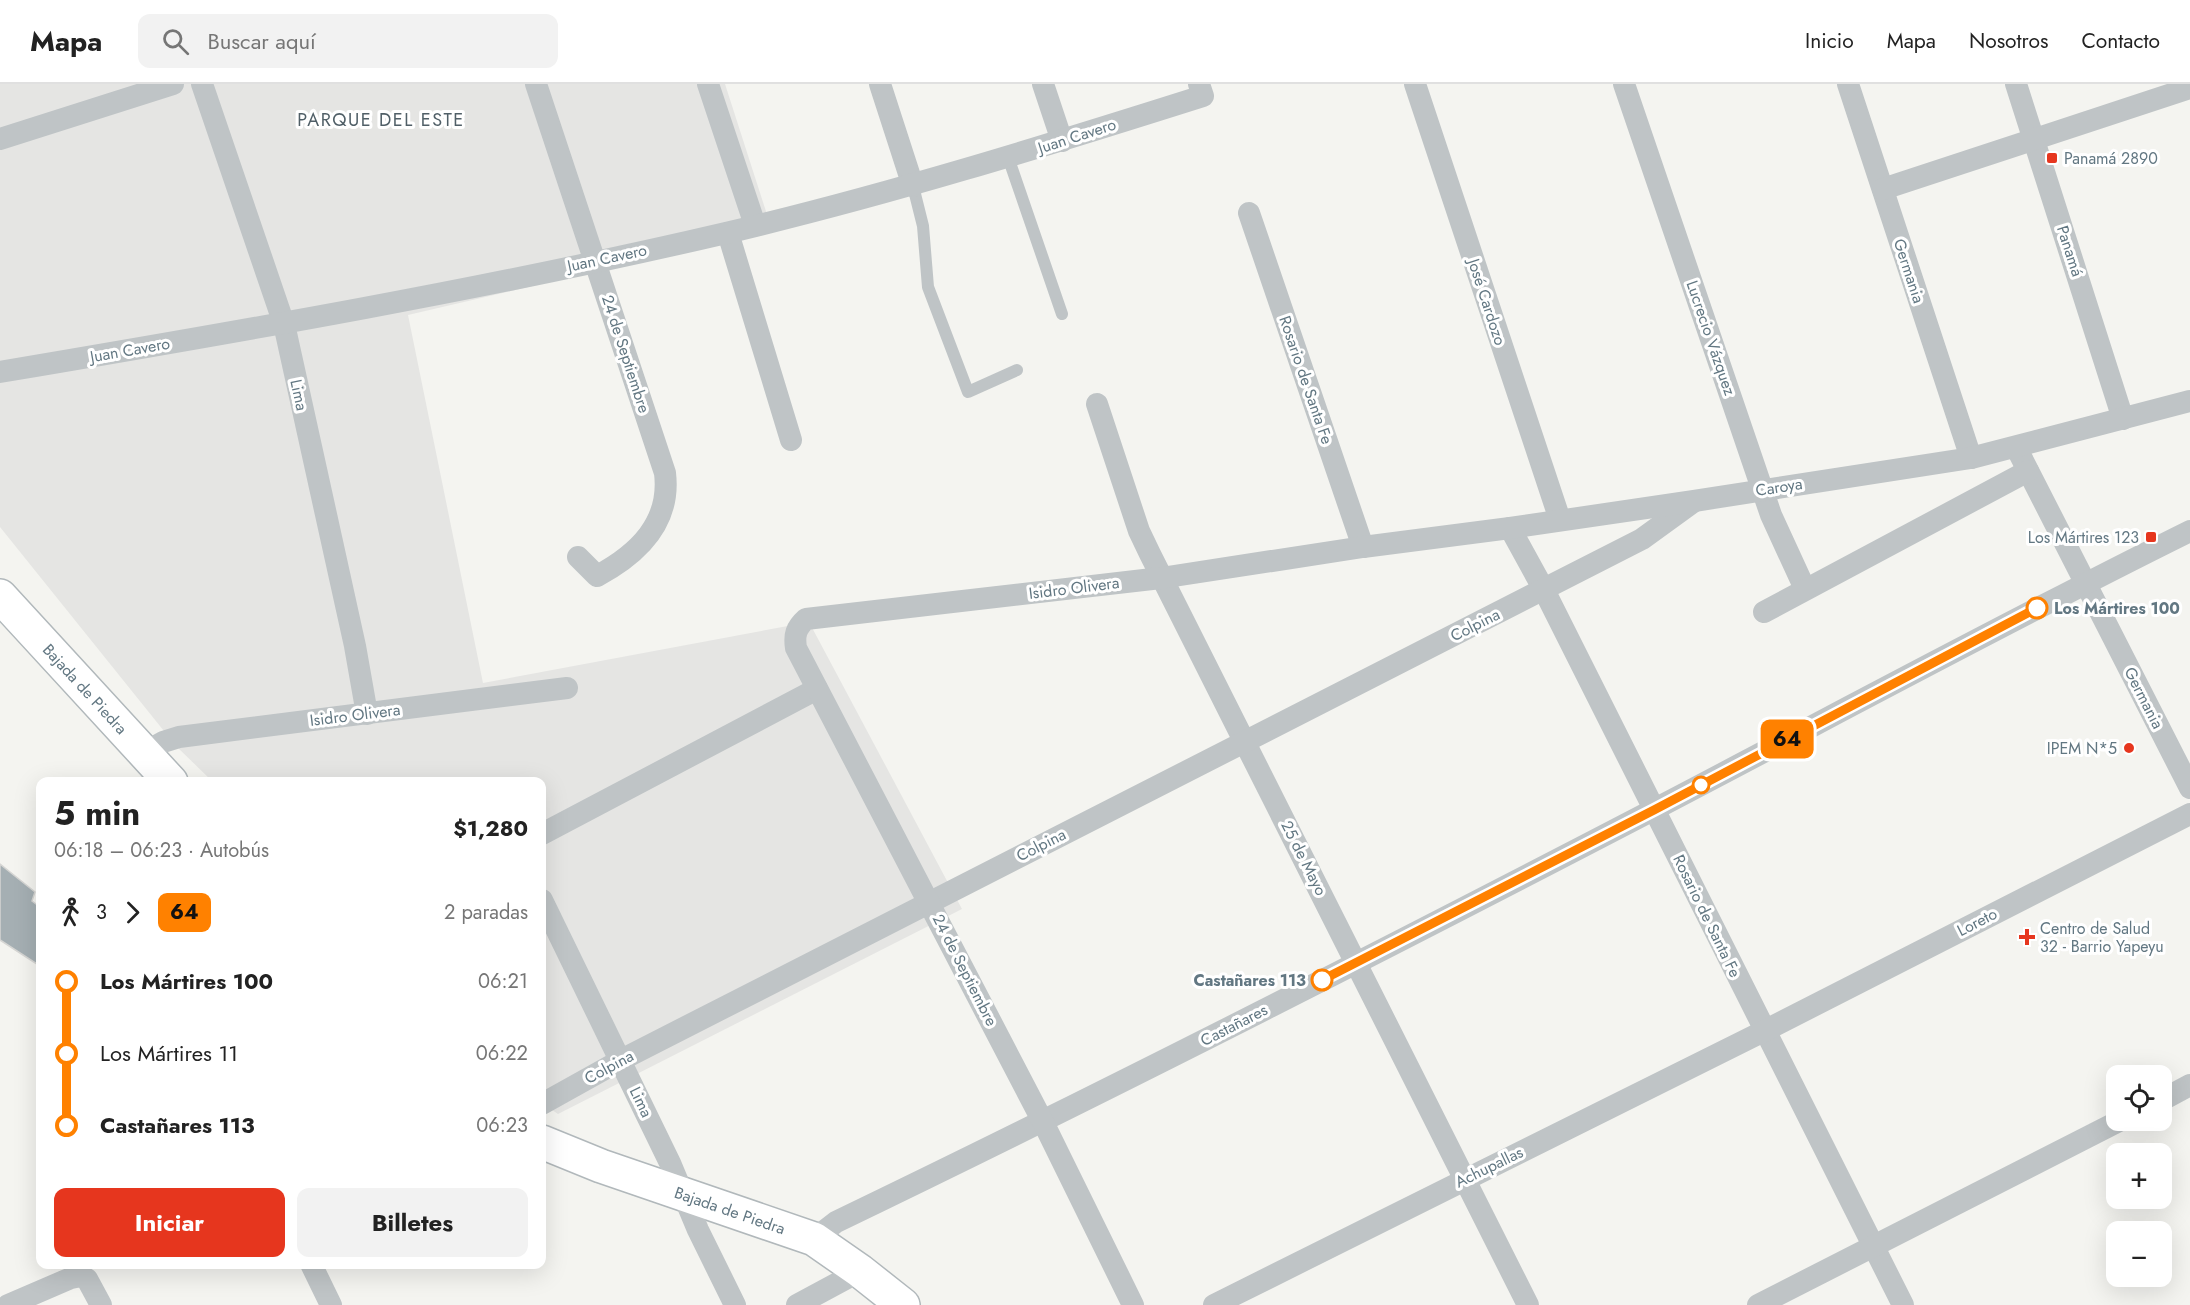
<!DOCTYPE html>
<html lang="es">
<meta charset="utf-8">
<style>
body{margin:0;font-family:Jost,sans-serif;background:#f2f2f2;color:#222;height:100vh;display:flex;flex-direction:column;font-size:22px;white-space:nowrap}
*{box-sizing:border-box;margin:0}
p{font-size:20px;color:#767676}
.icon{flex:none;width:33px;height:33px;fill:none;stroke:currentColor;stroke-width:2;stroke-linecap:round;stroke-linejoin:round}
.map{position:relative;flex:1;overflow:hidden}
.panel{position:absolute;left:36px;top:693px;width:510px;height:492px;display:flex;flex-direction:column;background:#fff;border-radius:12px;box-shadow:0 6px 24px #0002}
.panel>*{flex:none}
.badge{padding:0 12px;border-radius:9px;font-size:21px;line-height:39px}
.fabs{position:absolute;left:2106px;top:981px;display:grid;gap:12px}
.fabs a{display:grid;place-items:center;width:66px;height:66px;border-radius:12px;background:#fff;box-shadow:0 6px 24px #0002;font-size:30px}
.map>.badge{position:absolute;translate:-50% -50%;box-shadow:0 0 0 3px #fff}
.legs{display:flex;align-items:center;gap:9px;height:66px;padding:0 18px;font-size:20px}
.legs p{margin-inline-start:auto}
.overview{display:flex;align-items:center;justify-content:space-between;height:102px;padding:0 18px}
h1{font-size:33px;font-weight:700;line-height:45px}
.primary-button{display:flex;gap:12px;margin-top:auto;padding:12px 18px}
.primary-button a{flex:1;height:69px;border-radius:12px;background:#e6361e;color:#fff;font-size:24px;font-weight:700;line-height:69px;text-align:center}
.primary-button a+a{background:#f2f2f2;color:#222}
ul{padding:0 18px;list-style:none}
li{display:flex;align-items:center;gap:21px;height:72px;font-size:22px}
li i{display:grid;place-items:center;width:9px;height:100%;margin:0 8px;background:currentColor}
li i::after{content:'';width:15px;height:15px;margin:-8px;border:4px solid;border-radius:50%;background:#fff}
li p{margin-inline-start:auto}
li:first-child i{background:linear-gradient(#0000 50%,currentColor 0)}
li:last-child i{background:linear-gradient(currentColor 50%,#0000 0)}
header{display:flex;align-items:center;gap:36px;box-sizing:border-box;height:84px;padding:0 30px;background:#fff;border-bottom:2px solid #e0e0e0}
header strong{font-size:28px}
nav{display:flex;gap:33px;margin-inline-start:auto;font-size:21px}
.search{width:420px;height:54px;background:#f2f2f2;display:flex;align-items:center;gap:15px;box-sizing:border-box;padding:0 21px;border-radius:12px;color:#767676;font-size:22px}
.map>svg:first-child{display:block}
</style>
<header>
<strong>Mapa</strong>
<div class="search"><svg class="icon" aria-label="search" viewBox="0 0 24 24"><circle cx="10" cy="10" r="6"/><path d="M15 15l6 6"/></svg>Buscar aquí</div>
<nav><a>Inicio</a><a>Mapa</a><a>Nosotros</a><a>Contacto</a></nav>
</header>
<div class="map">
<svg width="2190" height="1221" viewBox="0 0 2190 1221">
<rect width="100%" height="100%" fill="#f4f4f0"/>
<path fill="#e5e5e3" d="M0 0H725L772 146 408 231 483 599 809 538 962 825 558 1030 542 1019V698L212 697 176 662 0 443Z"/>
<path fill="#a5afb3" stroke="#d5d5d3" stroke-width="1.5" d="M0 780 35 808 32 817 40 823V882L0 856Z"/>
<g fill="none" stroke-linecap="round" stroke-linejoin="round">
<g stroke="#b1b8bb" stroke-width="36">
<g id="secondary">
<path id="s1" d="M0 512 171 698"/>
<path id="s2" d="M542 1058 601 1082 814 1155 860 1187 903 1221"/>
</g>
</g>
<g stroke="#bfc4c6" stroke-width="12">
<path d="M1008 73 1062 230"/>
<path d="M913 102 923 142 928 203 968 308 1017 286"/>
</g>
<g stroke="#bfc4c6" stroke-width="22">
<path d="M202 0 284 240 355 562 367 630"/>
<path d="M536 0 665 389C671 439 638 470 597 492L578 473"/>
<path d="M708 0 755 141"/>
<path d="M880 0 913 102"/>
<path d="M1043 0 1062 57"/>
<path d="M1415 0 1560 436"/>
<path d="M1624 0 1771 431 1805 505"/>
<path d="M1848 0 1971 374"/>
<path d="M2016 0 2123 335"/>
<path d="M0 55 173 0"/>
<path d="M1883 105 2190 4"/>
<path d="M1249 129 1363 463"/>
<path d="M728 149 791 356"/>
<path d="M0 288C243 247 486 205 726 149 887 111 1045 62 1203 12L1199 0"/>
<path d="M1097 320 1139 447 1150 470 1528 1221"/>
<path d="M2016 363 2190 704"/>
<path d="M1510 444 1544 506 1903 1221"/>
<path d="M1764 528 2028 387"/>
<path d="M145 668 163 658 179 653 567 604"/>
<path d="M542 750 817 605"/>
<path d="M542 816 670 1079 698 1146 735 1221"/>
<path d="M2162 1016 2190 1001"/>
<path d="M542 1020 621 976 1642 455 1693 418"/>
<path d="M814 1155 836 1138C1112 1005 1384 866 1655 725 1833 632 2010 536 2190 447"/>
<path d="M311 1180 331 1221"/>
<path d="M8 1221 71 1194 81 1192 87 1195 101 1221"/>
<path d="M797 1221 860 1187"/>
<path d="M1133 1221 1043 1038 796 564C794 551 796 544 806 535L1161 494 1363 463 1510 444 1694 417 1971 374 2190 317"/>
<path d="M1214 1221 1764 947 2190 730"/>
<path d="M1758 1221 2121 1036"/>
</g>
<use href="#secondary" stroke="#fff" stroke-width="33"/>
</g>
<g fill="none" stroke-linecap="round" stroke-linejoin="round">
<g stroke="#fff" stroke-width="14">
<path id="line-1" d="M1322 896 1654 726 2037 524"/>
</g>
<use href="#line-1" stroke="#ff8100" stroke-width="9"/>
</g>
<g fill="#e6361e" stroke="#fff" stroke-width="2">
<rect x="2046" y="68" width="12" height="12" rx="3"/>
<rect x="2145" y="447" width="12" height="12" rx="3"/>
<circle cx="2129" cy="664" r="6"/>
<path d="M2024 844h6v6h6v6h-6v6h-6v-6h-6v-6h6z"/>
</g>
<g fill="#fff" stroke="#ff8100" stroke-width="3">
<circle cx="2037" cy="524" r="10"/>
<circle cx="1701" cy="701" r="8"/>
<circle cx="1322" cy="896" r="10"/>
</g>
<g text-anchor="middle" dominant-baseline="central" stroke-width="6" stroke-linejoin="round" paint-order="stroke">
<g font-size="16" fill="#627782" stroke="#fff">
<text transform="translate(1077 52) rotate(-18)">Juan Cavero</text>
<text transform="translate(2070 167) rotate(72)">Panamá</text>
<text transform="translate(607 174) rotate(-12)">Juan Cavero</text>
<text transform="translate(1909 187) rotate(72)">Germania</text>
<text transform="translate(1487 218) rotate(72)">José Cardozo</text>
<text transform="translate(1711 254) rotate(71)">Lucrecio Vázquez</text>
<text transform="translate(130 266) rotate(-10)">Juan Cavero</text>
<text transform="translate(626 270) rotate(72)">24 de Septiembre</text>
<text transform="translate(1306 296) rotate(71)">Rosario de Santa Fe</text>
<text transform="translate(299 311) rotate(78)">Lima</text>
<text transform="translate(1779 403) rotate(-9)">Caroya</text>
<text transform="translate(1074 504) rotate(-7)">Isidro Olivera</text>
<text transform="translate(1475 541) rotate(-27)">Colpina</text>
<text stroke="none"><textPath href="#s1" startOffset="126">Bajada de Piedra</textPath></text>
<text transform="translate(2144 614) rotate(63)">Germania</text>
<text transform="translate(355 631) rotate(-7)">Isidro Olivera</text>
<text transform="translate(1041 761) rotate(-27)">Colpina</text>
<text transform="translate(1304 774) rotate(63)">25 de Mayo</text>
<text transform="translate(1707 832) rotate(64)">Rosario de Santa Fe</text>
<text transform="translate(1977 838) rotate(-27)">Loreto</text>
<text transform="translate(965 886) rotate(63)">24 de Septiembre</text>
<text transform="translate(1234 941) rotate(-27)">Castañares</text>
<text transform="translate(609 983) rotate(-28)">Colpina</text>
<text transform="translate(641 1018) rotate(64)">Lima</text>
<text transform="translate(1489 1083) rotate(-26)">Achupallas</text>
<text stroke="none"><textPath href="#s2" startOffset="200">Bajada de Piedra</textPath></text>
</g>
<g font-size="16" fill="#627782" stroke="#fff" text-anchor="start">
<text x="2064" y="74">Panamá 2890</text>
<text x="2139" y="453" text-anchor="end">Los Mártires 123</text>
<text x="2117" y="664" text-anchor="end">IPEM N*5</text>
<text x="2040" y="844">Centro de Salud<tspan x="2040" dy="18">32 - Barrio Yapeyu</tspan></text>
</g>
<g font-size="16" font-weight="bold" fill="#627782" stroke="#fff" text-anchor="start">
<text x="2054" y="524">Los Mártires 100</text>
<text x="1306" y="896" text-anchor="end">Castañares 113</text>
</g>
<g font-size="18" letter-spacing="1.5" fill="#505f67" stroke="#fff">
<text x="381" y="36">PARQUE DEL ESTE</text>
</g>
</g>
</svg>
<div class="fabs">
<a><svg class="icon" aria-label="locate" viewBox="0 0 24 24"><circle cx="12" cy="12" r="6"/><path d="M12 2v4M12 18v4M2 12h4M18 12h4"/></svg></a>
<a>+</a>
<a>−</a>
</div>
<b class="badge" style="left:1787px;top:655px;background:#ff8100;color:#111">64</b>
<section class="panel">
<div class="overview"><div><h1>5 min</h1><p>06:18 – 06:23 · Autobús</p></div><b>$1,280</b></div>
<div class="legs"><svg class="icon" aria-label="walk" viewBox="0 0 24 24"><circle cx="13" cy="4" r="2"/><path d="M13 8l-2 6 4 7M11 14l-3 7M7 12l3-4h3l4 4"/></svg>3<svg class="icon" aria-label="forward" viewBox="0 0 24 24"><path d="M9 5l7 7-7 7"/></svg><b class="badge" style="background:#ff8100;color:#111">64</b><p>2 paradas</p></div>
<ul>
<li><i style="color:#ff8100"></i><b>Los Mártires 100</b><p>06:21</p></li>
<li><i style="color:#ff8100"></i><span>Los Mártires 11</span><p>06:22</p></li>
<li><i style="color:#ff8100"></i><b>Castañares 113</b><p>06:23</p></li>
</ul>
<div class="primary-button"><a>Iniciar</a><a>Billetes</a></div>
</section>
</div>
